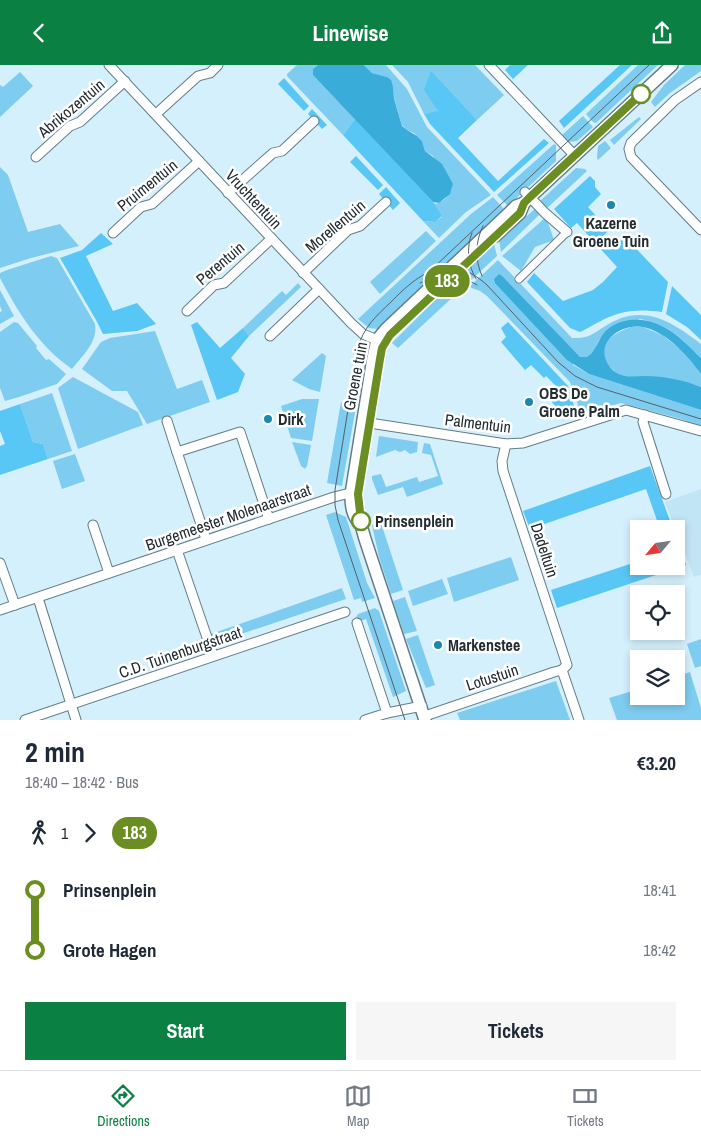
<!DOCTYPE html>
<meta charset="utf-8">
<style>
body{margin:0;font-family:"Archivo Narrow",sans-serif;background:#f6f6f7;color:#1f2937;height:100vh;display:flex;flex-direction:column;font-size:19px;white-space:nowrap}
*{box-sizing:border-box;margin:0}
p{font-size:16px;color:#747a83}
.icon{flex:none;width:28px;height:28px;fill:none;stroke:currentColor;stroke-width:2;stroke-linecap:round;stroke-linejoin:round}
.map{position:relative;height:655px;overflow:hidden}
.side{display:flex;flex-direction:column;background:#fff;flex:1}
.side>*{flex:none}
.badge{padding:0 10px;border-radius:16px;font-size:18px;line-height:32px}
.needle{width:32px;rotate:241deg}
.controls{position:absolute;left:630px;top:455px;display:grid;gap:10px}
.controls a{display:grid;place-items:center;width:55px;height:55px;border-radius:0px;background:#fff;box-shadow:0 2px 8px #0003;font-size:25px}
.map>.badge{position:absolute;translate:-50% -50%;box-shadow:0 0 0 2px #fff}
.legs{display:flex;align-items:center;gap:8px;height:55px;padding:0 25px;font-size:16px}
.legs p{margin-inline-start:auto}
.head{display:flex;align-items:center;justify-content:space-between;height:85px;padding:0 25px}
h1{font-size:28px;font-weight:700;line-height:38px}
.action{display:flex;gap:10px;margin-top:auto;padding:10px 25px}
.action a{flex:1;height:58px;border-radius:0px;background:#0b8043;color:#fff;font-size:20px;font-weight:700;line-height:58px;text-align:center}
.action a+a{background:#f6f6f7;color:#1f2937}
ul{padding:0 25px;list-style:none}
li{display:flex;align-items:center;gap:18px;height:60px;font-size:19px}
li i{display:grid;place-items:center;width:8px;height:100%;margin:0 6px;background:currentColor}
li i::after{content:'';width:12px;height:12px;margin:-6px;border:4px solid;border-radius:50%;background:#fff}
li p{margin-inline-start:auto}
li:first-child i{background:linear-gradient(#0000 50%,currentColor 0)}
li:last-child i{background:linear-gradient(currentColor 50%,#0000 0)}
header{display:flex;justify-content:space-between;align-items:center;height:65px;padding:0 25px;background:#0b8043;color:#fff;font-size:22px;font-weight:700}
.tabs{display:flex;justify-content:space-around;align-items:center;height:70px;border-top:1px solid #e0e1e3;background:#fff;font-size:14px;color:#747a83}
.tabs a{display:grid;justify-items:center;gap:2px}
.tabs .on{color:#0b8043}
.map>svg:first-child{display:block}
</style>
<header><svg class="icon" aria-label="back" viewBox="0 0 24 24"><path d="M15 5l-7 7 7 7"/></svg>Linewise<svg class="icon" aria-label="share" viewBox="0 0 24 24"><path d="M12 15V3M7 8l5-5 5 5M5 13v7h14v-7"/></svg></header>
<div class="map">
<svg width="701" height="655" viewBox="0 0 701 655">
<rect width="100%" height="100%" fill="#d5f0fd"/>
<path fill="#c2e5f6" d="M701 424V510L694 512 665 437Z"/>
<g fill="#7eccef">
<path d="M297 0H318L313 4V10L355 54 343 70 287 11V9Z"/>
<path d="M364 0H386L407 24 427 62 491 130 466 147 439 173 423 156 434 157 442 152 433 137 436 139C444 136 449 131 452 123L433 91 425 86 422 76 414 68 407 65 402 60 394 34 393 22 387 12 372 8Z"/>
<path d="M392 0H475L504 30 477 55 431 7 438 47 424 49 408 17Z"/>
<path d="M638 0H658L596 58 593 57 586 49Z"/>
<path d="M685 0H701V6L670 28 655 42 651 37 664 20Z"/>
<path d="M20 7 33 21 0 52V20L3 22Z"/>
<path d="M583 51 593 62 577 76 569 77 562 70Z"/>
<path d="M639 52 641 54 614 80 610 75Z"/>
<path d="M605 76 611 83 598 95 597 93 598 81Z"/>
<path d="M554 79 556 80V96L508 141 497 130Z"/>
<path d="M0 102 8 110 28 167 60 159 79 181 31 193 0 203Z"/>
<path d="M576 103 585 104 587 106 546 144 539 137Z"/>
<path d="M493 132 504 144 378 264 369 263 358 254 471 149Z"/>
<path d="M536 143 541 148 501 187 499 175Z"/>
<path d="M546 152 554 175 535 182 521 206 502 191Z"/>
<path d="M426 166 436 176 380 229 370 217Z"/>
<path d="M494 179 497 191 398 283 392 278 429 241Z"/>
<path d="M51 191 57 193 95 259C98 277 83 290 72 304 39 281 19 249 0 213V208L7 205Z"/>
<path d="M498 195 572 273C590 274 593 268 607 260 643 238 671 256 701 279V293C681 273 669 259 640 254L599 275 594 286 588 292H580L574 287 573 300 589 309 701 345V362L681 354 621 338 581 349 570 317 487 231 480 226 469 222Z"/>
<path d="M298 218 301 222 249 271 243 263 282 226 286 230Z"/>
<path d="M0 225 14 251 0 259V247L2 246 0 241Z"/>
<path d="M14 257 18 258 37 281 36 283 46 295 49 294 66 309 57 319 19 332 5 336 0 323V267Z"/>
<path d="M631 262H643L662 270 687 289 701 309V322C684 315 666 313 647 312 637 311 627 314 617 308 610 304 603 294 604 286 605 272 620 266 631 262Z"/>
<path d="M155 266 177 324 202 315 210 337 147 359 127 326H112L82 304 101 277 110 273Z"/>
<path d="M322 288 326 291 320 327 309 324 292 315Z"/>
<path d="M73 312 138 347 143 360 78 384 58 323Z"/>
<path d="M52 328 72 386 48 394 43 379 33 377 20 339Z"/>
<path d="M302 334H319L312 376 291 373 281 341Z"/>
<path d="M341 337 342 338V342H347V345L355 347 342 421 327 418Z"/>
<path d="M379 371 418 377 417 387 410 389 405 385 400 387 395 385 376 392Z"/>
<path d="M292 377 311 380 307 401 305 404 301 401Z"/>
<path d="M424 378 430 379 443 419 407 432 403 422 378 430 372 414V411L381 409 386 422 417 412 419 417 438 411 431 390 422 388Z"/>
<path d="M75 389 85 416 62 424 53 396Z"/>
<path d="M335 447 346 452 367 518 375 533 362 537 361 533 354 535 326 450Z"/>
<path d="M381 458 403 525 391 529 379 492 372 460Z"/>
<path d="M511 492 519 515 454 537 447 513Z"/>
<path d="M442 514 448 529 413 541 408 526Z"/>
<path d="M342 523 346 534 214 578 211 569Z"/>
<path d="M405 532 417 566 404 569 393 536Z"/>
<path d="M375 543 379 546 406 626 393 632 366 554 360 556 359 554H355L358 549Z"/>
<path d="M418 570 435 620 426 623 406 574Z"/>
<path d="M701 574V601L695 603 687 579Z"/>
<path d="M690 607 701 643V655H617L609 633 639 624V631H676V612Z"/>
<path d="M556 616 570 655H460L457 648Z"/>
</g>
<g fill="#59c7f5">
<path d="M510 0H528L513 14 505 5Z"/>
<path d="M620 0H632L564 63 559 56Z"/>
<path d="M431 6 477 55 458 73 498 116 544 74 549 78 494 127 430 59 424 49 438 46 424 25Z"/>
<path d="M284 13 309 41 304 46 278 19Z"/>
<path d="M312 44 327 60 322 64 308 49Z"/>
<path d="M355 54 433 137 442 151 435 157 423 156 343 70Z"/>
<path d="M356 91 383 120 378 125 350 97Z"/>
<path d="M590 111 595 116V122L601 129 588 142 609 165 603 171 613 182 624 171 668 217 662 247C635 244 621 245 597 258 591 261 587 264 580 267L570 263 527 217 534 208 563 236 593 225 603 217 617 202 577 158 571 163 554 144Z"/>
<path d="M386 122 400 138 393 145 379 129Z"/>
<path d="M101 168 113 179 86 191 113 246 137 238 156 259 137 266 103 269 96 255 60 193 82 185Z"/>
<path d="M672 221 701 250V275L687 262 666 249Z"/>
<path d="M197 257 220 283 243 263 249 271 231 293 245 309 238 327 217 335 191 260Z"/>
<path d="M508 257 568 321 577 350 572 352 567 340 557 343 549 334 559 324 546 311 544 313 531 300 525 305 501 277 506 272 501 263Z"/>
<path d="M20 339 33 377 43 379 48 394 0 410V381L5 379 0 366V346Z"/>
<path d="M650 401 673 464H660L646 424 530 464 523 446Z"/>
<path d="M676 473 686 500 557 543 551 525 639 496V501H676Z"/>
</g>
<g fill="#39acd9">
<path d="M318 0H364L372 8 387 12 391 15 393 22 394 34 402 61 407 65 417 71 422 76 425 86 442 99 453 119 450 129 439 138 433 137 313 10V4Z"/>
<path d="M499 209 502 211 580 292H587L591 289C598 281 600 270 608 264 614 259 622 256 630 255 661 252 680 272 701 293V309C688 290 658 257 631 262 613 265 597 281 608 299 611 304 614 307 619 309 628 313 636 311 645 311 664 311 684 315 701 322V345L589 309 567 295 495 218 494 214Z"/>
</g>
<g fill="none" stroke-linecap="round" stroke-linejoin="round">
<g stroke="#637c88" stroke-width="9">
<path id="pedestrian" d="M519 214 567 167"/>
</g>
<g stroke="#637c88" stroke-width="11">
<g id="minor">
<path d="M109 0 351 258 363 269 384 278"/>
<path d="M489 0 575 91"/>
<path d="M701 17 675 35 631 78 629 84 631 92 701 165"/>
<path d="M156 49 198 11 210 8 218 0"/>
<path d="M36 92 70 61 80 57 125 16"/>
<path d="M525 127 545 148 567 167"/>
<path d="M228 128 273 88 282 86 314 56"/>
<path d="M113 168 141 142 152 139 199 96"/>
<path d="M303 208 348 165 360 161 386 137"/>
<path d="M187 246 214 220 224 218 271 174"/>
<path d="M270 271 319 224"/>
<path d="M645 350 643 357 666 429"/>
<path d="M167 356 177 387"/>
<path d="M363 357 506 379 523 378 626 345 701 366"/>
<path d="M93 460 109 508"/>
<path d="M206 474 177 387 240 367 269 454"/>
<path d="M177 485 213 590"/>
<path d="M0 498 15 540"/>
<path d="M38 533 76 655"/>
<path d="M0 545 334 432 346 429H358"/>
<path d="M357 558 387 648"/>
<path d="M562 605 579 655"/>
<path d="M425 651 554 607 562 605 567 600 503 406 502 396 506 379"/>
<path d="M25 655 345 547"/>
<path d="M365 655 387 648 422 641"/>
</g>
</g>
<g stroke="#637c88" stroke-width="14">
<g id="tertiary">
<path d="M495 171 520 148 524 138"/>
<path d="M361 452V460L365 474 425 655"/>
<path d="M361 460C352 451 351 441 351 429L373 293 377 275 386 264 510 147 516 141 524 138 672 0"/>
</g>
</g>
<use href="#pedestrian" stroke="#fff" stroke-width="7"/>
<use href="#minor" stroke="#fff" stroke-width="9"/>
<use href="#tertiary" stroke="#fff" stroke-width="11"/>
<g stroke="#536168" stroke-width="1">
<path d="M472 168C466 182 468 201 476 214"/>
<path d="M431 205 649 0"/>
<path d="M482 211C475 195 475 177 483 161"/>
<path d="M420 218C439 209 460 210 477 220"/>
<path d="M405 655 338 455 335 440V425L358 283C363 263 376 251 391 237 420 207 449 186 487 220L558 297 575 311 597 322 701 354"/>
</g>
</g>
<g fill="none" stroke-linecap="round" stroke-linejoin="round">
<g stroke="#fff" stroke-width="11">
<path id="line-1" d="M361 456 358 429 380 294 382 283 390 270 520 148 524 138 530 132 641 29"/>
</g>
<use href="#line-1" stroke="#6b8e23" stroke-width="8"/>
</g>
<g fill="#fff" stroke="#6b8e23" stroke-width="2.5">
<circle cx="641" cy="29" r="9"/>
<circle cx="361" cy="456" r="9"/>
</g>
<g fill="#1c88af" stroke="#fff" stroke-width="2">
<circle cx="611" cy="140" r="5"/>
<circle cx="529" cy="337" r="5"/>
<circle cx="268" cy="354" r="5"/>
<circle cx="438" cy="580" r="5"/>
</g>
<g text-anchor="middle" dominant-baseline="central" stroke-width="5" stroke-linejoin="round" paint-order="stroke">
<g font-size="16" fill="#222c31" stroke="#fff">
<text transform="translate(71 43) rotate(-40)">Abrikozentuin</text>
<text transform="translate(147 120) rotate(-39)">Pruimentuin</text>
<text transform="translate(254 134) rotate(47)">Vruchtentuin</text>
<text transform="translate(335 161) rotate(-40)">Morellentuin</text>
<text transform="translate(220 198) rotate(-40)">Perentuin</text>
<text transform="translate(355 311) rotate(-79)">Groene tuin</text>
<text transform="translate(478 358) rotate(7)">Palmentuin</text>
<text transform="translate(228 452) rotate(-19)">Burgemeester Molenaarstraat</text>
<text transform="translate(545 485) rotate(72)">Dadeltuin</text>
<text transform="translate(180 587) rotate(-19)">C.D. Tuinenburgstraat</text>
<text transform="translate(492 612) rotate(-18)">Lotustuin</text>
</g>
<g font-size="16" font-weight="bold" fill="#222c31" stroke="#fff" text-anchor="start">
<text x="611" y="158" text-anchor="middle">Kazerne<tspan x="611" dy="18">Groene Tuin</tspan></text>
<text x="539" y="328">OBS De<tspan x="539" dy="18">Groene Palm</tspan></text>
<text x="278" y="354">Dirk</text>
<text x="448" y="580">Markenstee</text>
</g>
<g font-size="16" font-weight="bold" fill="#222c31" stroke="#fff" text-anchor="start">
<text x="375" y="456">Prinsenplein</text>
</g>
</g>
</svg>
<div class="controls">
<a><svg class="needle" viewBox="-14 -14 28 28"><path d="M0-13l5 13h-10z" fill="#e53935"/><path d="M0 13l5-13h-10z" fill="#747a83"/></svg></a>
<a><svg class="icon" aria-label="locate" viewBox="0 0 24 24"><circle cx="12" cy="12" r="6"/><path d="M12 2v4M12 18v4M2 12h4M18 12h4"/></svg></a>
<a><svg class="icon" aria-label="layers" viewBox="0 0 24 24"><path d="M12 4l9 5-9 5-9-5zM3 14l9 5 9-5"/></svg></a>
</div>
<b class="badge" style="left:447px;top:216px;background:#6b8e23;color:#fff">183</b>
</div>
<section class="side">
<div class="head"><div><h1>2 min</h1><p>18:40 – 18:42 · Bus</p></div><b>€3.20</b></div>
<div class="legs"><svg class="icon" aria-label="walk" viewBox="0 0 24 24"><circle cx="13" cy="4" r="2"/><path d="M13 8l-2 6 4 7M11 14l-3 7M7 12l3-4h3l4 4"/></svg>1<svg class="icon" aria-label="forward" viewBox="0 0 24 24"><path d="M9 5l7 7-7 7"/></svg><b class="badge" style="background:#6b8e23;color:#fff">183</b></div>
<ul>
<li><i style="color:#6b8e23"></i><b>Prinsenplein</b><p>18:41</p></li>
<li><i style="color:#6b8e23"></i><b>Grote Hagen</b><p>18:42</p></li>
</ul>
<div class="action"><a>Start</a><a>Tickets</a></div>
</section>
<nav class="tabs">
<a class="on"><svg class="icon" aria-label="directions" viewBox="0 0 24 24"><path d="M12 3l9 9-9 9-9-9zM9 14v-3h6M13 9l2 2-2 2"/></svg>Directions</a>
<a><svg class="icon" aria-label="map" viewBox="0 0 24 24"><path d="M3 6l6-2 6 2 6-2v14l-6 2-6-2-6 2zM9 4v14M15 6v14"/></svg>Map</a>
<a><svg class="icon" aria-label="tickets" viewBox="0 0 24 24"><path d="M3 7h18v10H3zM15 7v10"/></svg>Tickets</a>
</nav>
